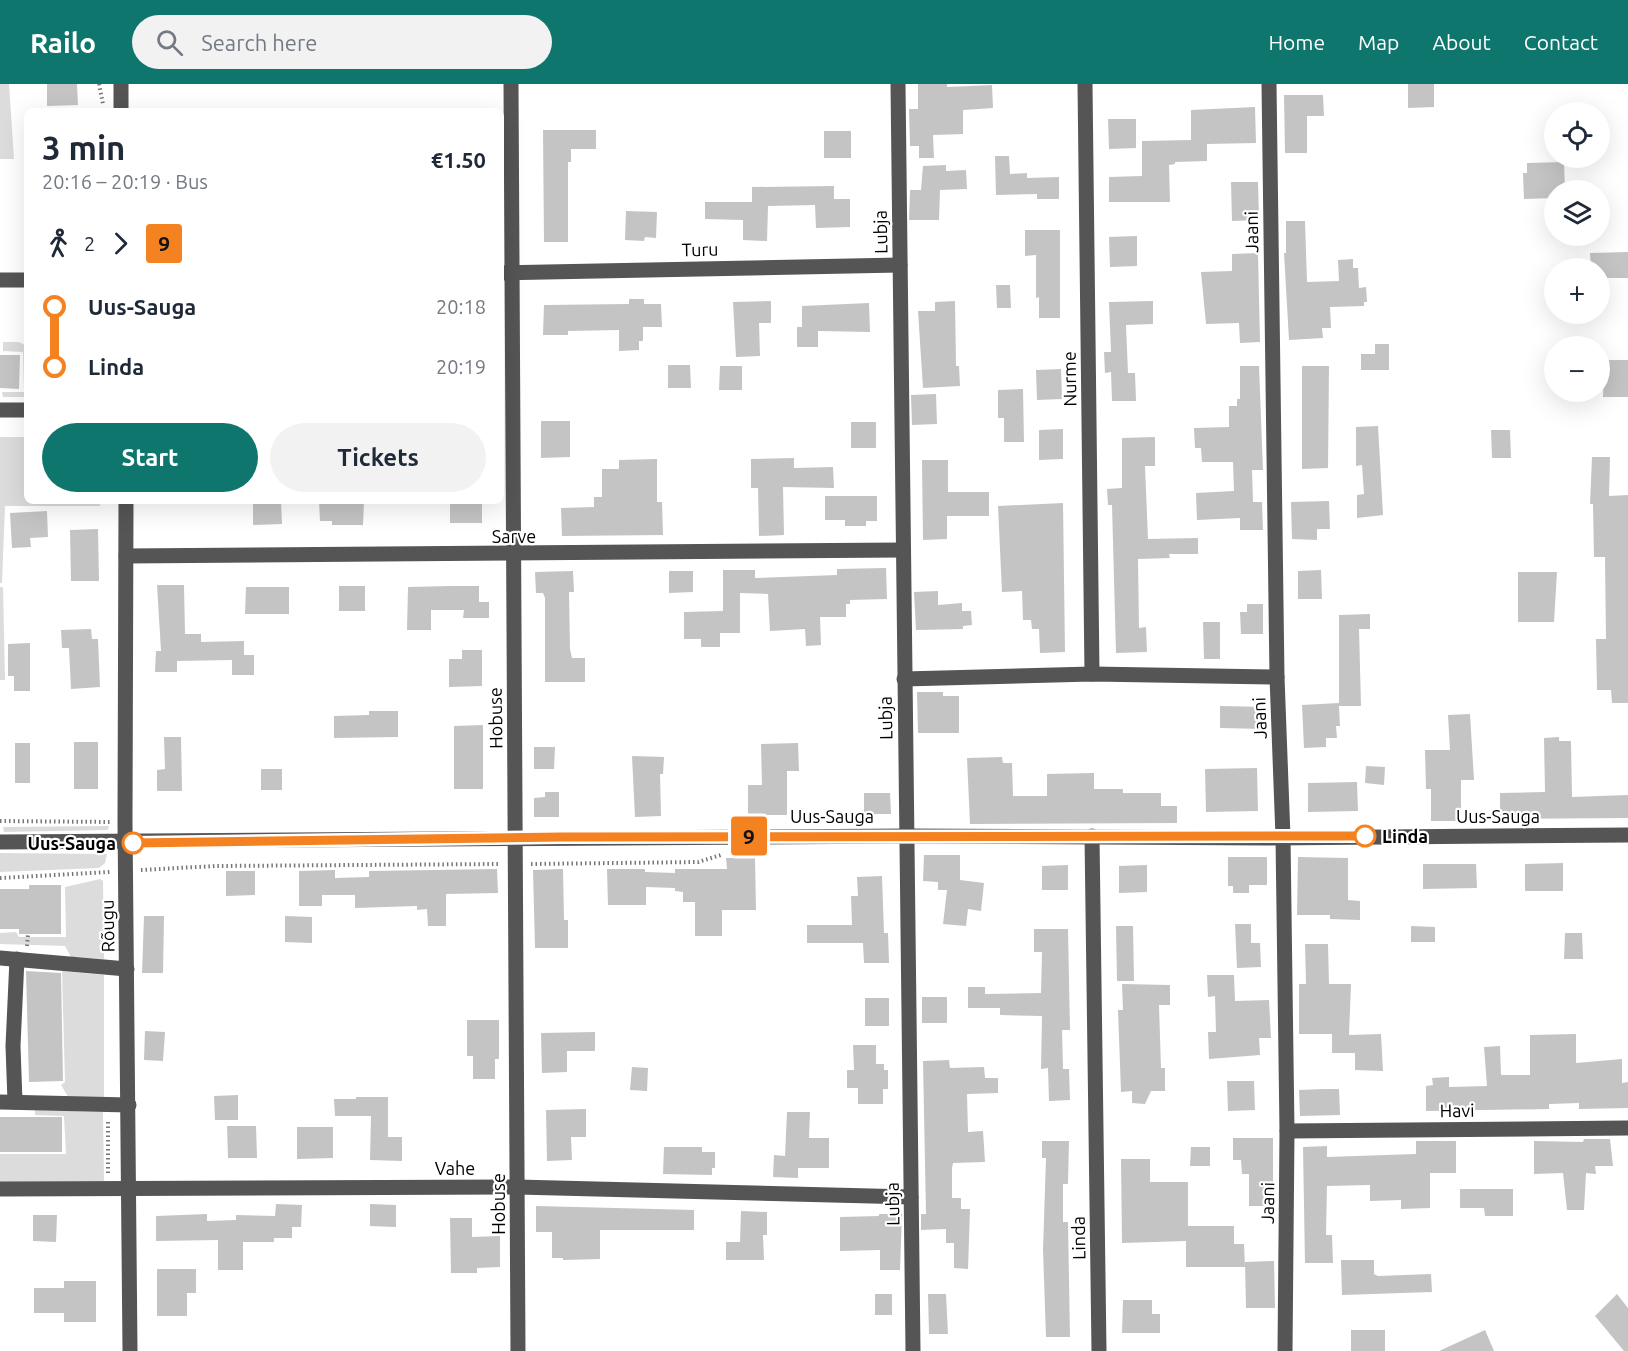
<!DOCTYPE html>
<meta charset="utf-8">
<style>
body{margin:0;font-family:Ubuntu,sans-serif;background:#f2f2f3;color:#1f2937;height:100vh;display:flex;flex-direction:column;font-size:22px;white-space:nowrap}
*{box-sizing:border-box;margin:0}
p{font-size:20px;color:#747a83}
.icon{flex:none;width:33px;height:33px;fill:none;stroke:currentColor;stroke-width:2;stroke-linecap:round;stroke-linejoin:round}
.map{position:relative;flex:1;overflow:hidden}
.sheet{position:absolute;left:24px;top:24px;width:480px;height:396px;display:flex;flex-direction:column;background:#fff;border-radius:9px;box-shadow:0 6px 24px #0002}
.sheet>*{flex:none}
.badge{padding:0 12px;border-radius:4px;font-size:21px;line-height:39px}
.tools{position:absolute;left:1544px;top:18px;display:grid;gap:12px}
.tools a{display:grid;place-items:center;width:66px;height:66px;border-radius:50%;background:#fff;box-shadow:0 6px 24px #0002;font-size:30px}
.map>.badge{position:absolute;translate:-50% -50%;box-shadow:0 0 0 3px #fff}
.legs{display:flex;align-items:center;gap:9px;height:66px;padding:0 18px;font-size:20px}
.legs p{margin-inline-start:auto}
.headline{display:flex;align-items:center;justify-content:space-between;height:102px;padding:0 18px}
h1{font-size:33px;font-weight:700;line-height:45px}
.action{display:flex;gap:12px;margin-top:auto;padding:12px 18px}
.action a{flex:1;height:69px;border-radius:36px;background:#0f766e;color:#fff;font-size:24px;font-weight:700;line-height:69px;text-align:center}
.action a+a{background:#f2f2f3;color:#1f2937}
ul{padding:0 18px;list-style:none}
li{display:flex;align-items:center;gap:21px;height:60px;font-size:22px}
li i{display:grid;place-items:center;width:9px;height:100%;margin:0 8px;background:currentColor}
li i::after{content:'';width:15px;height:15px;margin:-8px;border:4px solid;border-radius:50%;background:#fff}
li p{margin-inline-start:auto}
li:first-child i{background:linear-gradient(#0000 50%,currentColor 0)}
li:last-child i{background:linear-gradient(currentColor 50%,#0000 0)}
header{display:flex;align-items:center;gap:36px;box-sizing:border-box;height:84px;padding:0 30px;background:#0f766e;color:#fff}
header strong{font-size:28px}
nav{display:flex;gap:33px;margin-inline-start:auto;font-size:21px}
.search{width:420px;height:54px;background:#f2f2f3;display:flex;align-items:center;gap:15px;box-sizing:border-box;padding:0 21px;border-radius:33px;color:#747a83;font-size:22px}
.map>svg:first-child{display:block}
</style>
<header>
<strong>Railo</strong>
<div class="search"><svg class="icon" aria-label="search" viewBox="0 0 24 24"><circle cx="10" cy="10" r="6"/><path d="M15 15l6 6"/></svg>Search here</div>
<nav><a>Home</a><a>Map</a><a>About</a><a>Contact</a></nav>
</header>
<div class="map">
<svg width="1628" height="1267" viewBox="0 0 1628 1267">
<rect width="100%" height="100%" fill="#fff"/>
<g fill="#dcdcdc">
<path d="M0 0H9L14 75H0Z"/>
<path d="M3 258H19L27 262V312L25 313H3L2 308H24L23 268 3 267Z"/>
<path d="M0 353H27V417H100V422H5L2 499H0Z"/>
<path d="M0 503H3L5 596H0Z"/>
<path d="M109 742 108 746 4 748 3 743Z"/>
<path d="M0 769 107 770 105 779 99 784 0 788Z"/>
<path d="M100 795 103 797 104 875 71 873 65 862 0 860V849L16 848 19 853H66L65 803Z"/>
<path d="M62 887 104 891V1016H70L61 1001 65 998Z"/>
<path d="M35 1026 103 1028 104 1097 0 1098V1070H66L64 1032 35 1031Z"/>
</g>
<g fill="#c4c4c4">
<path d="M47 0H77L78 21 47 22Z"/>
<path d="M918 0H947V3L992 1 993 24 963 26V50L933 51 934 74H919V62H910L909 25H918Z"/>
<path d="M1408 0H1434V23L1408 24Z"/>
<path d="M1284 11H1323L1324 32H1307V69H1285Z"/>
<path d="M1255 23 1256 59 1207 60V77L1175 78V80L1169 81 1170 118H1109V93L1142 92V57L1191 56V26Z"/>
<path d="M1108 35H1136V64L1109 65Z"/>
<path d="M543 46H596V65H571V78H568V158H544Z"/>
<rect x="824" y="47" width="27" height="27"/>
<path d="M995 72H1009L1010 90 1027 89V94L1059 93V115H1037V110L996 111Z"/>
<path d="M1564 78 1565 106H1554V114L1524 115 1523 89H1527V79Z"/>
<path d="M946 81V87L966 86 967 105 940 106 939 136H909L910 106H921L923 82Z"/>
<path d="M1231 98H1258L1259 136 1232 137Z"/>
<path d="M834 102V115H850V143L816 144 815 121 768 122 767 157 743 156V136L705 135V118H752V103Z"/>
<path d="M626 127 657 128 656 154 645 153 644 157 625 156Z"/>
<path d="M1286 137H1305L1307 198 1339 197 1338 176 1353 175V184H1358L1359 204 1366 203 1367 218H1364V222L1330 223 1331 244H1322L1323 254 1289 256 1284 169H1286Z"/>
<path d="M1025 146H1060V234H1039V213L1036 214V171L1025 172Z"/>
<path d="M1137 152V182L1110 183 1109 153Z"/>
<path d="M1628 168V194H1599V184H1591L1590 169Z"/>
<path d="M1258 169 1260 258 1240 259 1239 239 1206 240 1201 188 1232 187V170Z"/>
<path d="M996 201H1010L1011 224H997Z"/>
<path d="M629 215H644V220H661L662 243H643V257H639V266L619 267V246L568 247V251H543L544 221 629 220Z"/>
<path d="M771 217V239H759L760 272 736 273 733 218Z"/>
<path d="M955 217 956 282H959L960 302 923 304 918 227H935V218Z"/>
<path d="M1153 217V240L1126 241 1128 289H1135L1136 317H1112L1111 288 1105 289 1104 268H1111L1109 218Z"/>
<path d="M869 219 870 248 818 247V263H797V243H802V222Z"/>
<path d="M1375 260H1389V286H1361V270H1375Z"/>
<path d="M0 271H20L19 305 0 304Z"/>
<path d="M1604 276H1628V313H1603Z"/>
<path d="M668 281H690L691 304H668Z"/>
<path d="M720 282H742V306H719Z"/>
<path d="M1240 282H1259L1263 386H1252L1253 418H1262L1263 446H1240V434L1197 436 1196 409 1234 407 1233 378H1202L1201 364H1195L1194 344 1229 343V322H1237V315H1240Z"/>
<path d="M1302 282H1329L1328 384 1302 385Z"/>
<path d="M1061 285 1062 315 1037 316 1036 286Z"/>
<path d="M1023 305 1024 358H1004V334H998V306Z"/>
<path d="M936 310 937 340 912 341 911 311Z"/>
<path d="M541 337H570V373L541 374Z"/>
<rect x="851" y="338" width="25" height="26"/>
<path d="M1378 342 1383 431 1357 434V411L1364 410 1362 381 1356 382V343Z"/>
<path d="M1063 345V375L1039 376V346Z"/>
<path d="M1491 346H1510L1511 374H1492Z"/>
<path d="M1155 353V382H1145L1148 455 1198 454V470H1169L1170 474 1138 475 1139 544 1146 543 1147 568 1116 569 1112 421H1108L1107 405 1122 404V354Z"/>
<path d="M1592 373H1610L1609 412 1628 411V619H1612L1611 606H1597L1596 555H1606L1605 473H1594L1593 420H1590Z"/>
<path d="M794 374V384L833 383 834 404 783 403 784 451 759 452 758 404H751V375Z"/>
<path d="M657 375V418H662L663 451 562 452 561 424 594 423V413H602V385H619V376Z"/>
<path d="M922 376H948V408H989V432H947V455L923 456Z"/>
<path d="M825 412H877V437H866V442H845V436H825Z"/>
<path d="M253 417H281L282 440 253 441Z"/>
<path d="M319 417H364L363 441H332V437H320Z"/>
<rect x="450" y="417" width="32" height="22"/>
<path d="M1329 417 1330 445H1317V456L1292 455 1291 418Z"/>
<path d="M1063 419 1065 568 1040 569 1039 545H1032L1031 536H1023L1022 507 1002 508 998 422Z"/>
<path d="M47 427 48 453 30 454 31 463 12 464 10 429Z"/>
<path d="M98 445 99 497H71L70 446Z"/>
<path d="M886 484 887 515 850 516V520H846V533H820L821 561 806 562 805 545 770 547 768 510 740 509V549H720V563H701V555H684V528L723 527V486H755V494L837 491V485Z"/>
<path d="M1321 486 1322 515H1298V487Z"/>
<path d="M573 487 574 508H569L570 565 572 574H585V598H545V514L543 509H536L535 488Z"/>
<path d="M669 487H693V508L669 509Z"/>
<path d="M1518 488H1557L1554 538H1518Z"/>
<path d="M157 501H184L185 550H201V558L244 557V571H254V591H232V576L177 577V588H155L156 567H161Z"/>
<rect x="339" y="502" width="26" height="25"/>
<path d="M451 502H479V518H489V534H463L464 526H431V546H407L408 503Z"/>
<path d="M246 503H289V530H245Z"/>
<path d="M938 507V521L962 519V527H971L972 541 963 542V545L916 546 914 508Z"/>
<path d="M1247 520H1263V550H1241L1240 528H1247Z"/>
<path d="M1370 530V545H1359L1361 622H1339L1340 642H1336L1337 654H1326V663L1304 664 1302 621 1339 619V531Z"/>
<path d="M1203 538H1220V575H1204Z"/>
<path d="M91 545 92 555H98L100 603 71 605 69 564H62L61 546Z"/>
<path d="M30 559V607H14V592H8V560Z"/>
<path d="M462 566H482V602L449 603V575H462Z"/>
<path d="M917 608H943V612H959V649H918Z"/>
<path d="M1220 622 1266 623 1265 645 1220 644Z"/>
<path d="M369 627H398V653L334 654V632L369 631Z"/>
<path d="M1470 630 1474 696H1461V737H1431V705H1426L1425 666H1450L1448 631Z"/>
<path d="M483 641V705H454V642Z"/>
<path d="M164 653H181L182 707H157V686L165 685Z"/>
<path d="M1559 653V657H1571L1572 713 1628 711V734L1500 735V709L1545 708 1544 654Z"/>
<rect x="74" y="658" width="24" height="47"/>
<rect x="15" y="659" width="15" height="40"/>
<path d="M798 659 799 687H787V731H748V701H762L761 660Z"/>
<path d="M534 663H555L554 685H534Z"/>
<path d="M632 672 664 673 663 690H660L661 732 635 733Z"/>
<path d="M1002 673 1003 679H1012L1013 712H1047V690L1094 689V705H1123V709H1161V722H1177V739L970 740 967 674Z"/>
<path d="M1366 682 1385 683 1384 701 1365 699Z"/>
<path d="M1257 684 1258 727 1206 728 1205 685Z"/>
<rect x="261" y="685" width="21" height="21"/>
<path d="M1357 698 1358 727 1308 728V699Z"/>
<path d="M545 708H559V733H534V714L545 713Z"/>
<path d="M864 709H890L891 730H864Z"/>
<path d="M924 771H960V796L984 799 981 827 968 825 966 842 943 840 947 806H938V798L923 797Z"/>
<path d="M1228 773H1267V801H1249V809H1233V802H1228Z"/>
<path d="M1298 773 1348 774V816L1360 817V836L1330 835V831H1297Z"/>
<path d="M726 774H755L756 826H722V852H695V818H683V808L675 807V804L646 803V821H608L607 785H645V788L675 789V785H727Z"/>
<path d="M1563 779V807H1525V780Z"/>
<path d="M1423 780H1476L1477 804 1423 805Z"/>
<path d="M1068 781V806H1042V782Z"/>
<path d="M1147 781V808L1119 809V782Z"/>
<path d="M497 785 498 809 446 810V842H428L427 825 417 826V822L355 824V811H322V822H299V787L335 786V794L369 793V787Z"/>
<path d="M563 785 564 836H568V864H535L533 786Z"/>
<path d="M226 787H255V811L226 812Z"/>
<path d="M882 792 884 849H888L889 879H864L863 859H807V841H852L851 812H858L857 793Z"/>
<path d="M29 801H61V850H19V845H0V805H29Z"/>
<path d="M144 832H164L163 889H142Z"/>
<path d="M285 832 312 833V859L285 858Z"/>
<path d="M1235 840H1251V859H1260L1261 883 1237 884Z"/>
<path d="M1116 842H1133L1134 897H1117Z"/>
<path d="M1411 842 1435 843V858H1411Z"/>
<path d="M1034 845H1068L1070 946H1062L1063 985H1069L1070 1016 1049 1017 1048 984 1041 985 1042 932 1000 931V924H968V903H985V910L1041 909 1042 868H1034Z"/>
<path d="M1565 849H1582L1583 875H1564Z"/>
<path d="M1305 860H1328L1329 900H1351L1349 951 1381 950 1383 987 1355 986V969H1332V950H1299V900H1306Z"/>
<path d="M26 887 61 889 63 997 29 998Z"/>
<path d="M1207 891H1234L1235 917 1269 916 1271 954H1259L1260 971 1209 975 1208 948H1216L1215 912 1208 913Z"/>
<path d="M1122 900 1170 901V921H1159L1161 984H1165V1007H1151L1145 1020 1132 1019V1007L1121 1008 1118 926H1123Z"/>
<rect x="922" y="913" width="25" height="26"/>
<rect x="865" y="914" width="24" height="28"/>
<path d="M467 936H499V975H495V995H473V972H467Z"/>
<path d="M145 947 165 948 163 977 144 976Z"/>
<path d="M595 948V967H567V988L542 989 541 949Z"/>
<path d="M1576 950V979L1622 975V999L1628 998V1024L1579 1025V1019L1549 1020V1025L1426 1027V1002L1433 1001 1432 994 1449 993V1003L1487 1002 1484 963 1500 962 1501 991H1530V951Z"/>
<path d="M853 961H876V980H884V986H888V1005H883V1020H858V1004H847V986H854Z"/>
<path d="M949 976 950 984 984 983 985 994H998V1009L967 1010 968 1048 983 1047 985 1078 953 1079 952 1084V1114H961V1125H970L968 1185 954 1184V1159H946V1145L921 1146V1130H926L923 977Z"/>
<path d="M632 983 648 984 647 1007 630 1006Z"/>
<path d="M1227 997H1254L1255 1026 1228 1027Z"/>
<path d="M1323 1005H1339L1340 1031 1300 1032 1299 1006Z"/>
<path d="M238 1011V1036H215L214 1012Z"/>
<path d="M356 1013H388V1053H402V1077L370 1076 371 1032H335L334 1015H356Z"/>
<path d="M586 1025V1053H571L572 1076 547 1077 546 1026Z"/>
<path d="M787 1028H810L809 1054H829V1084H798V1094L773 1093 774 1071 785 1072Z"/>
<rect x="0" y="1033" width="62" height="35"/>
<path d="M227 1042H256L257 1074H228Z"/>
<path d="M297 1043H333V1074L297 1075Z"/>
<path d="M1233 1054H1273V1122H1249V1090H1242L1241 1076H1233Z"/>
<path d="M1584 1055H1610L1613 1082H1595L1596 1090 1586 1089 1584 1126H1567L1563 1089 1534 1090V1057L1583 1058Z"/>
<path d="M1042 1057H1069L1068 1100H1063V1138H1068L1070 1253H1046L1043 1166 1046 1074H1042Z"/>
<path d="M1416 1057H1456V1089H1430V1124L1401 1125V1116L1370 1117V1101L1327 1102 1326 1151H1332L1333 1179H1305L1303 1063 1327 1062V1073L1416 1070Z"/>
<path d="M664 1063H702V1068H715V1084H712V1091L663 1090Z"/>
<path d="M1191 1063H1210V1082H1190Z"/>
<path d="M1121 1075H1150V1098H1188V1142H1234V1160H1244L1245 1183H1186V1157L1122 1159Z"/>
<path d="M1460 1105H1513V1132H1485L1484 1124H1460Z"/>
<path d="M276 1120 302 1121 301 1143H292V1154H274V1158H243V1186H218V1156L156 1157V1132L207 1130V1137L236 1136V1131L275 1132Z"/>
<path d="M370 1120 396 1121V1143L370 1142Z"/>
<path d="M536 1122 694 1126V1146H600V1175L563 1176V1174H552V1148H536Z"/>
<path d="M741 1127 767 1128V1151H763L764 1176H726V1158H740Z"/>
<path d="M879 1130H902L900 1186H880V1166L840 1167V1133L879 1132Z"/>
<path d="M33 1131H57L56 1158 33 1157Z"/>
<path d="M450 1134H472V1153L500 1152V1183L477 1184V1189H451Z"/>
<path d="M1341 1176H1374V1190L1378 1192 1431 1190 1432 1208 1342 1211Z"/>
<path d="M1274 1177 1275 1224H1246L1245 1178Z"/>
<path d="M157 1185H196V1209H187V1232H157Z"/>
<path d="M64 1197H96V1238H64V1229H34V1204H64Z"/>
<rect x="875" y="1210" width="17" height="21"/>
<path d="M928 1210H946L948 1250H929Z"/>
<path d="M1617 1210 1628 1224V1267H1624L1595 1232Z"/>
<path d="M1123 1216H1152V1230H1160V1249H1122Z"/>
<rect x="1351" y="1246" width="34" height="21"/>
<path d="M1485 1246 1494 1267H1439Z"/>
</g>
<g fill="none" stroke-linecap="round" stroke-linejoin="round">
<g stroke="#777" stroke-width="4" stroke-dasharray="1.5 3" stroke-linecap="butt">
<path d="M99 0 103 20"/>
<path d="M0 737 110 738"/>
<path d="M531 780 698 778 721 771"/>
<path d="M141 786 216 782 500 780"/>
<path d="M0 794 110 788"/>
<path d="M27 862 28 850"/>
<path d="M108 1089V1037"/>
</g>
<g stroke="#555" stroke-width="15">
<path d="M511 0 518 1267"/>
<path d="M898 0 913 1267"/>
<path d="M1085 0 1092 590"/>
<path d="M1269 0 1277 593 1283 753 1287 1047 1285 1267"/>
<path d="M121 27V0"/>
<path d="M501 189 900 181"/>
<path d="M0 196H27"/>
<path d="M0 326H27"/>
<path d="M126 417 125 739 130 1267"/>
<path d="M126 472 903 466"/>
<path d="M904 595 1092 590 1277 593"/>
<path d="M1092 752 1099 1267"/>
<path d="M0 758 906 752 1269 754 1628 751"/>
<path d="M0 874 127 885"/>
<path d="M0 1018 129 1021"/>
<path d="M15 1018 13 962 17 875"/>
<path d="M1287 1047 1628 1044"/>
<path d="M0 1105 517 1103 911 1113"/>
</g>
</g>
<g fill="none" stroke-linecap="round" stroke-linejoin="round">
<g stroke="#fff" stroke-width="14">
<path id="line-1" d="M133 759 561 753 1365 752"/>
</g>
<use href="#line-1" stroke="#f58220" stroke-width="9"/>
</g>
<g fill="#fff" stroke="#f58220" stroke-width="3">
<circle cx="1365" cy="752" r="10"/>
<circle cx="133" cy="759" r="10"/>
</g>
<g text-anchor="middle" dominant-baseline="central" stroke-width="4.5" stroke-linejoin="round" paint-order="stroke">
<g font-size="18" fill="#000" stroke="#fff">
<text transform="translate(880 148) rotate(-91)">Lubja</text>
<text transform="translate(1251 148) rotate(-91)">Jaani</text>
<text transform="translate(700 165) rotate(-1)">Turu</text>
<text transform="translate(1069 295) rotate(-91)">Nurme</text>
<text x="514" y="452">Sarve</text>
<text transform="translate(495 634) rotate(-91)">Hobuse</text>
<text transform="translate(885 634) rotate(-91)">Lubja</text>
<text transform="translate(1259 634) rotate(-92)">Jaani</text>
<text x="832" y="732">Uus-Sauga</text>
<text x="1498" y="732">Uus-Sauga</text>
<text transform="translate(107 842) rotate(-91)">Rõugu</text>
<text transform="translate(1457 1026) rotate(-1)">Havi</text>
<text x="455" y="1084">Vahe</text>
<text transform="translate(1267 1119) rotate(-89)">Jaani</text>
<text transform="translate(498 1120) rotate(-90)">Hobuse</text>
<text transform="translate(892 1120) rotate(-91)">Lubja</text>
<text transform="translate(1078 1154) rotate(-91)">Linda</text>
</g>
<g font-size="18" font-weight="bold" fill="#000" stroke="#fff" text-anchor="start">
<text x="1382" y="752">Linda</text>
<text x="116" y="759" text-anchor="end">Uus-Sauga</text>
</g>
</g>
</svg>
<div class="tools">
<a><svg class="icon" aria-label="locate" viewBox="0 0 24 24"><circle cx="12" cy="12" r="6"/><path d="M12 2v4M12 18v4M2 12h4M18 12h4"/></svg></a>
<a><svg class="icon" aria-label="layers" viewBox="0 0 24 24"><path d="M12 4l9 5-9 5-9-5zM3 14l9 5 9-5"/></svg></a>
<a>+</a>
<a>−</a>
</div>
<b class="badge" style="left:749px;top:752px;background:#f58220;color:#111">9</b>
<section class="sheet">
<div class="headline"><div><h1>3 min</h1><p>20:16 – 20:19 · Bus</p></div><b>€1.50</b></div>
<div class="legs"><svg class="icon" aria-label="walk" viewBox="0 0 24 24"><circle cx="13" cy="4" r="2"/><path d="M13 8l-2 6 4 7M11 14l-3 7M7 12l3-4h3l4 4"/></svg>2<svg class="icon" aria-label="forward" viewBox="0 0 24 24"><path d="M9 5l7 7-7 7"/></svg><b class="badge" style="background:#f58220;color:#111">9</b></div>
<ul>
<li><i style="color:#f58220"></i><b>Uus-Sauga</b><p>20:18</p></li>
<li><i style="color:#f58220"></i><b>Linda</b><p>20:19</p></li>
</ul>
<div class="action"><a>Start</a><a>Tickets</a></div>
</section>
</div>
